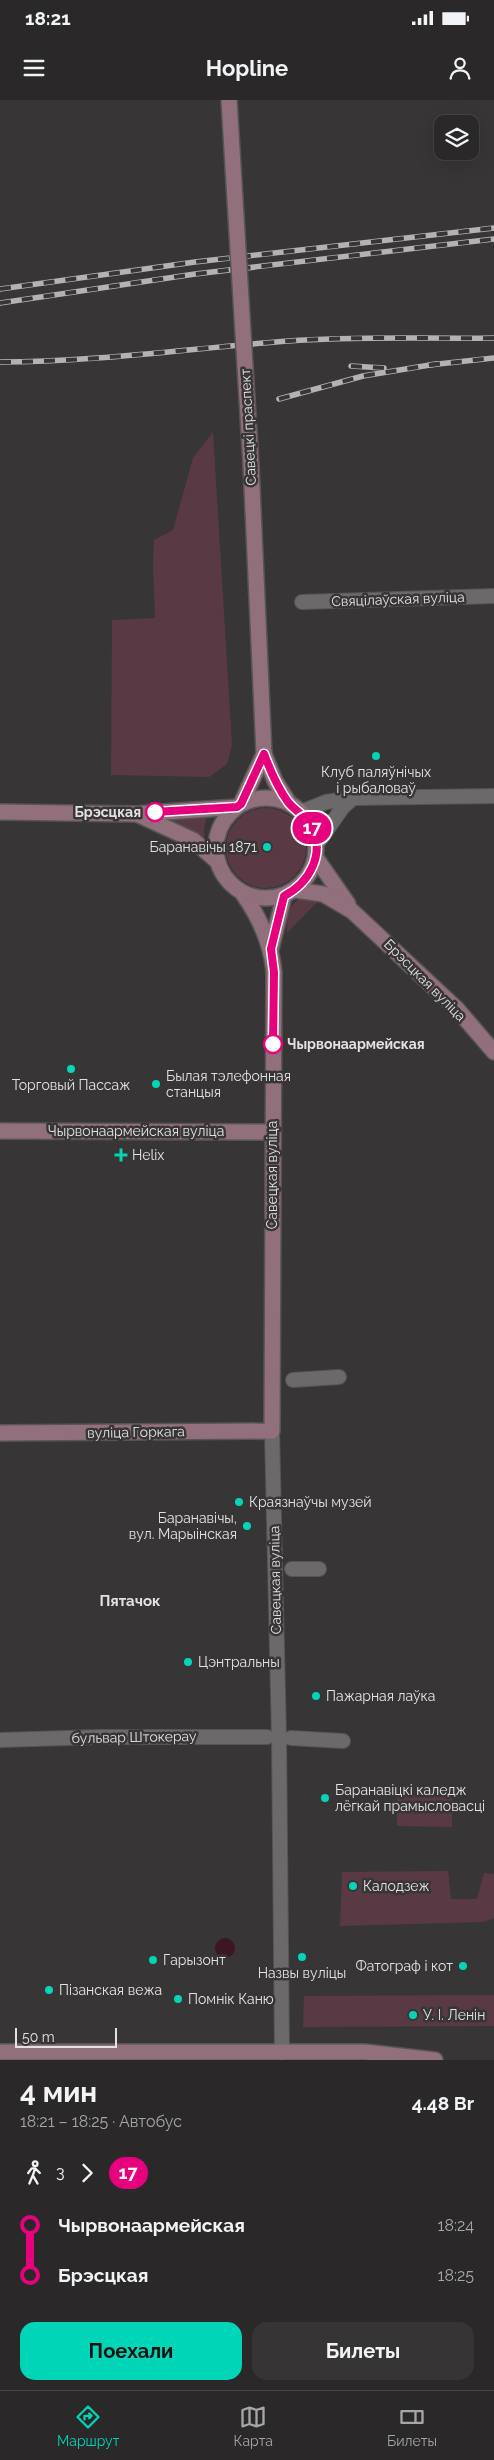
<!DOCTYPE html>
<html lang="ru">
<meta charset="utf-8">
<style>
body{margin:0;font-family:Raleway,sans-serif;background:#363434;color:#f1f3f6;height:100vh;display:flex;flex-direction:column;font-size:19px;white-space:nowrap}
*{box-sizing:border-box;margin:0}
p{font-size:16px;color:#a5a6a8}
.icon{flex:none;width:28px;height:28px;fill:none;stroke:currentColor;stroke-width:2;stroke-linecap:round;stroke-linejoin:round}
.map{position:relative;height:1960px;overflow:hidden}
.side{display:flex;flex-direction:column;background:#2a2828;flex:1}
.side>*{flex:none}
.badge{padding:0 10px;border-radius:16px;font-size:18px;line-height:32px}
.fabs{position:absolute;left:434px;top:15px;display:grid;gap:10px}
.fabs a{display:grid;place-items:center;width:45px;height:45px;border-radius:10px;background:#2a2828;box-shadow:0 5px 20px #0002,0 0 0 1px #464445;font-size:25px}
.scale{position:absolute;left:15px;bottom:12px;width:102px;box-sizing:border-box;padding-left:5px;border:2px solid #e3e1e1;border-top:0;font-size:14px;line-height:18px;white-space:nowrap;color:#e3e1e1;-webkit-text-stroke:4px #383536;paint-order:stroke}
.map>.badge{position:absolute;translate:-50% -50%;box-shadow:0 0 0 2px #fff}
.legs{display:flex;align-items:center;gap:8px;height:55px;padding:0 20px;font-size:16px}
.legs p{margin-inline-start:auto}
.summary{display:flex;align-items:center;justify-content:space-between;height:85px;padding:0 20px}
h1{font-size:28px;font-weight:700;line-height:38px}
.action{display:flex;gap:10px;margin-top:auto;padding:10px 20px}
.action a{flex:1;height:58px;border-radius:15px;background:#00d5b7;color:#111;font-size:20px;font-weight:700;line-height:58px;text-align:center}
.action a+a{background:#363434;color:#f1f3f6}
ul{padding:0 20px;list-style:none}
li{display:flex;align-items:center;gap:18px;height:50px;font-size:19px}
li i{display:grid;place-items:center;width:8px;height:100%;margin:0 6px;background:currentColor}
li i::after{content:'';width:12px;height:12px;margin:-6px;border:4px solid;border-radius:50%;background:#2a2828}
li p{margin-inline-start:auto}
li:first-child i{background:linear-gradient(#0000 50%,currentColor 0)}
li:last-child i{background:linear-gradient(currentColor 50%,#0000 0)}
.status{display:flex;justify-content:space-between;align-items:center;height:35px;padding:0 25px;background:#2a2828;direction:ltr}
.status svg{height:14px;fill:currentColor}
header{display:flex;justify-content:space-between;align-items:center;height:65px;padding:0 20px;background:#2a2828;font-size:22px;font-weight:700}
.tab-bar{display:flex;justify-content:space-around;align-items:center;height:70px;border-top:1px solid #464445;background:#2a2828;font-size:14px;color:#a5a6a8}
.tab-bar a{display:grid;justify-items:center;gap:2px}
.tab-bar .active{color:#00d5b7}
.map>svg:first-child{display:block}
</style>
<div class="status"><b>18:21</b><svg viewBox="0 0 49 12"><path d="M0 12V9h3v3zM5 12V6h3v6zM10 12V3h3v9zM15 12V0h3v12zM26 1h20v11H26zM47 4h2v5h-2z"/></svg></div>
<header><svg class="icon" aria-label="menu" viewBox="0 0 24 24"><path d="M4 6h16M4 12h16M4 18h16"/></svg>Hopline<svg class="icon" aria-label="person" viewBox="0 0 24 24"><circle cx="12" cy="8" r="4"/><path d="M4 21q1-7 8-7t8 7"/></svg></header>
<div class="map">
<svg width="494" height="1960" viewBox="0 0 494 1960">
<rect width="100%" height="100%" fill="#383536"/>
<g fill="#593a44">
<path d="M213 332 232 645 227 664 209 677 111 675 112 520 155 518 153 465 154 440 173 430 193 358Z"/>
<circle cx="266" cy="748" r="40"/>
<path d="M207 715 204 728V742L162 717Z"/>
<path d="M301 798 319 800 287 833C288 818 287 806 301 798Z"/>
<path d="M397 1696H452V1727L397 1726Z"/>
<path d="M448 1771 451 1799H477L484 1773 494 1774V1818L483 1822 340 1826 342 1772Z"/>
<path d="M494 1895V1926L303 1927 304 1896Z"/>
</g>
<circle fill="#3d1626" cx="225" cy="1848" r="10"/>
<g fill="none" stroke-linecap="round" stroke-linejoin="round">
<g stroke="#575455" stroke-width="16">
<g id="street">
<path d="M302 502 494 496"/>
<path d="M301 712 326 702 353 698 494 696"/>
<path d="M317 744 343 707 353 698"/>
<path d="M293 1280 339 1277"/>
<path d="M272 1331 279 1637 282 1953"/>
<path d="M292 1469H319"/>
<path d="M291 1638 343 1641"/>
<path d="M0 1640 100 1637H267"/>
</g>
</g>
<g stroke="#575455" stroke-width="18">
<g id="secondary">
<path d="M251 365 264 654 275 681 289 703"/>
<circle cx="266" cy="748" r="50"/>
<path d="M241 704 264 654"/>
<path d="M0 712 136 714 237 707"/>
<path d="M139 715 193 740 217 761"/>
<path d="M316 758 348 804"/>
<path d="M295 790 323 794 352 811 457 909 494 952"/>
<path d="M271 849 284 796"/>
<path d="M0 1031 272 1032"/>
<path d="M0 1333 272 1331 274 872C271 842 260 818 243 794"/>
<path d="M0 1952H365L435 1960"/>
</g>
</g>
<use href="#street" stroke="#6c696a" stroke-width="14"/>
<use href="#secondary" stroke="#916f7c" stroke-width="15"/>
<g stroke="#b4b2b2" stroke-width="5.5">
<g id="rail">
<path d="M0 189 195 162 494 128"/>
<path d="M0 203 195 174 494 139"/>
<path d="M0 262C96 262 193 248 289 241 357 236 425 239 494 238"/>
<path d="M429 265 494 258"/>
<path d="M351 266 384 268"/>
<path d="M279 299 363 276 436 264"/>
</g>
</g>
<use href="#rail" stroke="#383536" stroke-width="4" stroke-dasharray="11" stroke-linecap="butt"/>
<g stroke="#575455" stroke-width="18" stroke-linecap="butt">
<path id="secondary-bridge" d="M229 0 251 365"/>
</g>
<use href="#secondary-bridge" stroke="#916f7c" stroke-width="15"/>
</g>
<g fill="none" stroke-linecap="round" stroke-linejoin="round">
<g stroke="#fff" stroke-width="11">
<path id="line-1" d="M155 712 237 707 241 704 264 654C270 670 277 687 288 702 295 711 305 715 311 726 326 754 309 783 284 796L271 849 274 872 273 944"/>
</g>
<use href="#line-1" stroke="#e6007e" stroke-width="8"/>
</g>
<g fill="#00d5b7" stroke="#383536" stroke-width="2">
<circle cx="376" cy="656" r="5"/>
<circle cx="267" cy="747" r="5"/>
<circle cx="71" cy="969" r="5"/>
<circle cx="156" cy="984" r="5"/>
<path d="M118.5 1047.5h5v5h5v5h-5v5h-5v-5h-5v-5h5z"/>
<circle cx="239" cy="1402" r="5"/>
<circle cx="247" cy="1426" r="5"/>
<circle cx="188" cy="1562" r="5"/>
<circle cx="316" cy="1596" r="5"/>
<circle cx="325" cy="1698" r="5"/>
<circle cx="353" cy="1786" r="5"/>
<circle cx="302" cy="1857" r="5"/>
<circle cx="153" cy="1860" r="5"/>
<circle cx="463" cy="1866" r="5"/>
<circle cx="49" cy="1890" r="5"/>
<circle cx="178" cy="1899" r="5"/>
<circle cx="413" cy="1915" r="5"/>
</g>
<g fill="#fff" stroke="#e6007e" stroke-width="2.5">
<circle cx="155" cy="712" r="9"/>
<circle cx="273" cy="944" r="9"/>
</g>
<g text-anchor="middle" dominant-baseline="central" stroke-width="5" stroke-linejoin="round" paint-order="stroke">
<g font-size="14" fill="#e3e1e1" stroke="#383536">
<text transform="translate(248 327) rotate(-93)">Савецкі праспект</text>
<text transform="translate(398 499) rotate(-2)">Свяцілаўская вуліца</text>
<text transform="translate(425 880) rotate(45)">Брэсцкая вуліца</text>
<text x="136" y="1031">Чырвонаармейская вуліца</text>
<text transform="translate(272 1075) rotate(-90)">Савецкая вуліца</text>
<text transform="translate(136 1332) rotate(-1)">вуліца Горкага</text>
<text transform="translate(275 1480) rotate(-91)">Савецкая вуліца</text>
<text transform="translate(134 1637) rotate(-1)">бульвар Штокерау</text>
</g>
<g font-size="14" fill="#e3e1e1" stroke="#383536" text-anchor="start">
<text x="376" y="672" text-anchor="middle">Клуб паляўнічых<tspan x="376" dy="16">і рыбаловаў</tspan></text>
<text x="257" y="747" text-anchor="end">Баранавічы 1871</text>
<text x="166" y="976">Былая тэлефонная<tspan x="166" dy="16">станцыя</tspan></text>
<text x="71" y="985" text-anchor="middle">Торговый Пассаж</text>
<text x="132" y="1055">Helix</text>
<text x="249" y="1402">Краязнаўчы музей</text>
<text x="237" y="1418" text-anchor="end">Баранавічы,<tspan x="237" dy="16">вул. Марыінская</tspan></text>
<text x="198" y="1562">Цэнтральны</text>
<text x="326" y="1596">Пажарная лаўка</text>
<text x="335" y="1690">Баранавіцкі каледж<tspan x="335" dy="16">лёгкай прамысловасці</tspan></text>
<text x="363" y="1786">Калодзеж</text>
<text x="163" y="1860">Гарызонт</text>
<text x="453" y="1866" text-anchor="end">Фатограф і кот</text>
<text x="302" y="1873" text-anchor="middle">Назвы вуліцы</text>
<text x="59" y="1890">Пізанская вежа</text>
<text x="188" y="1899">Помнік Каню</text>
<text x="423" y="1915">У. І. Ленін</text>
</g>
<g font-size="14" font-weight="bold" fill="#e3e1e1" stroke="#383536" text-anchor="end">
<text x="141" y="712">Брэсцкая</text>
<text x="287" y="944" text-anchor="start">Чырвонаармейская</text>
</g>
<g font-size="15" font-weight="bold" fill="#e4e0e1" stroke="#383536">
<text x="130" y="1501">Пятачок</text>
</g>
</g>
</svg>
<div class="fabs">
<a><svg class="icon" aria-label="layers" viewBox="0 0 24 24"><path d="M12 4l9 5-9 5-9-5zM3 14l9 5 9-5"/></svg></a>
</div>
<div class="scale">50 m</div>
<b class="badge" style="left:312px;top:728px;background:#e6007e;color:#fff">17</b>
</div>
<section class="side">
<div class="summary"><div><h1>4 мин</h1><p>18:21 – 18:25 · Автобус</p></div><b>4.48 Br</b></div>
<div class="legs"><svg class="icon" aria-label="walk" viewBox="0 0 24 24"><circle cx="13" cy="4" r="2"/><path d="M13 8l-2 6 4 7M11 14l-3 7M7 12l3-4h3l4 4"/></svg>3<svg class="icon" aria-label="forward" viewBox="0 0 24 24"><path d="M9 5l7 7-7 7"/></svg><b class="badge" style="background:#e6007e;color:#fff">17</b></div>
<ul>
<li><i style="color:#e6007e"></i><b>Чырвонаармейская</b><p>18:24</p></li>
<li><i style="color:#e6007e"></i><b>Брэсцкая</b><p>18:25</p></li>
</ul>
<div class="action"><a>Поехали</a><a>Билеты</a></div>
</section>
<nav class="tab-bar">
<a class="active"><svg class="icon" aria-label="directions" viewBox="0 0 24 24"><path d="M12 3l9 9-9 9-9-9zM9 14v-3h6M13 9l2 2-2 2"/></svg>Маршрут</a>
<a><svg class="icon" aria-label="map" viewBox="0 0 24 24"><path d="M3 6l6-2 6 2 6-2v14l-6 2-6-2-6 2zM9 4v14M15 6v14"/></svg>Карта</a>
<a><svg class="icon" aria-label="tickets" viewBox="0 0 24 24"><path d="M3 7h18v10H3zM15 7v10"/></svg>Билеты</a>
</nav>
